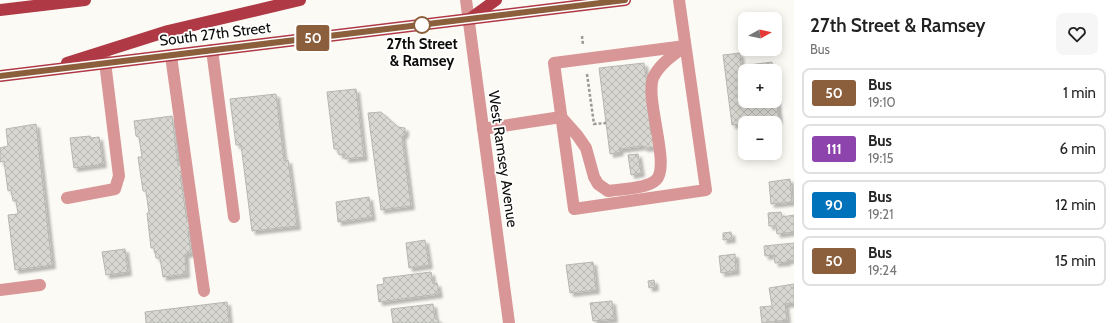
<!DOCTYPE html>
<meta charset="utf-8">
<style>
body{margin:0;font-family:Cabin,sans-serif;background:#f6f6f6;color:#222;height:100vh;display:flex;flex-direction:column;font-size:15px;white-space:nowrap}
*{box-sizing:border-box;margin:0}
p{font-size:13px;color:#767676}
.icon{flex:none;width:22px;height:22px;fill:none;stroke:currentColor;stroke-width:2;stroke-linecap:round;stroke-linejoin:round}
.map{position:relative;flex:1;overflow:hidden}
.details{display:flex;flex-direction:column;background:#fff;width:320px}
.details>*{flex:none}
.badge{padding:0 8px;border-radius:3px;font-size:14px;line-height:26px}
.needle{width:26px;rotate:82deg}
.controls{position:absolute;left:738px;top:12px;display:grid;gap:8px}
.controls a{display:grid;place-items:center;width:44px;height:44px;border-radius:8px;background:#fff;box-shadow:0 2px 10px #0003;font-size:20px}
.map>.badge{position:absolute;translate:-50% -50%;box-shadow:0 0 0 2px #fff}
.round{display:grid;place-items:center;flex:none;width:42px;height:42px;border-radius:8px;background:#f6f6f6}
.head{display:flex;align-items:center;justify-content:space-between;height:68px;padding:0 16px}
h1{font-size:19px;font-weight:600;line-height:30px}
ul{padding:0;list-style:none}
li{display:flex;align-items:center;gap:12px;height:50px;margin:0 8px 6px;padding:0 8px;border:2px solid #e0e0e0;border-radius:8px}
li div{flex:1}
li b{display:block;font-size:15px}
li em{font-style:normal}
li .badge{min-width:44px;font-weight:700;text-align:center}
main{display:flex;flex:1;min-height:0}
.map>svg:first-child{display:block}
</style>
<main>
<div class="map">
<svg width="794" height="323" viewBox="0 0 794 323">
<defs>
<pattern id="building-cross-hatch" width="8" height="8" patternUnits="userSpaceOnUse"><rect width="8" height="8" fill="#d8d7d1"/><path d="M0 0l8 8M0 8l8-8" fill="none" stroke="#b8b7b2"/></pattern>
<filter id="shadow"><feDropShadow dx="3.5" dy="3.5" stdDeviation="1" flood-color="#0004"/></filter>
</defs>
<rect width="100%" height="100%" fill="#fcfaf5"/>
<g fill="url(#building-cross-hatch)" stroke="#b7b6b1" filter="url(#shadow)">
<path d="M740 53 741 66 772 62 773 71H745V101H775V84L779 120 732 125 723 55Z"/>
<path d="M644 63 650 107H648L651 134 654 133 656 147 644 148V146L619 149 620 152 610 154 599 68Z"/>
<path d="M356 89 364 157 345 159V154L339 155 338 149H334L327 92Z"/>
<path d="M276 94 284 161 288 160 297 226 252 231 241 145H236L230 99Z"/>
<path d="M381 112 398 127 405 128V133L402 137 411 206 381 210 368 113Z"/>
<path d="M172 116 178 165H182L183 175H180L187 221H189L190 231H188L191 253 185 254 186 274 163 277 160 258H156L154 248H151L147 213H149L146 191H143L138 157H142L139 137 136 136 134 121Z"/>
<path d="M36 124 52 265 15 270 8 215 18 214 16 201H13L11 190 8 191 4 161 0 162V148L8 146 6 129Z"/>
<path d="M90 136 91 138 99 137 103 164 74 168 70 138Z"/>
<path d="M638 154 641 173 631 175 628 155Z"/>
<path d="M790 179 792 202 771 204 769 182Z"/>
<path d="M369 197 372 217 338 222 336 202Z"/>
<path d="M781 212 782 217 794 215V232L777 234 776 226H769L768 213Z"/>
<path d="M731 232 732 239 723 240V233Z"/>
<path d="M425 240 429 265 409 268 406 243Z"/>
<path d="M794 243V260H787V262L776 263H775L774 255 765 256 764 246Z"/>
<path d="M125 249 128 272 106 275 102 252Z"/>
<path d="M735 254 736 271 721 273 719 256Z"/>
<path d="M593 262 596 290 570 293 566 265Z"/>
<path d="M431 272 433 284 437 283 439 294 379 302 377 285 384 284 383 278Z"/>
<path d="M654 280 655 287 649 288 648 281Z"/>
<path d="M794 284V303L785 304 787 320 762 323 760 307 772 306 769 288Z"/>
<path d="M612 301 614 319 593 321 590 303Z"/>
<path d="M227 302 229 323H146L145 312Z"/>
<path d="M433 304 435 319H438L439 323H393L391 309Z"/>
</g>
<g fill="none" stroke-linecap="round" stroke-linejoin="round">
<g stroke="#9a9995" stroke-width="2.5" stroke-dasharray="3 2" stroke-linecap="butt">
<path d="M582 36 583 45"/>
<path d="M587 74 594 124 606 123"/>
</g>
<g stroke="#d89696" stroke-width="12">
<path d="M466 0 509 323"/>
<path d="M679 0 706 190 574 209 554 63 685 46"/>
<path d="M212 50 234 217"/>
<path d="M171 56 204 291"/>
<path d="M483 129 561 117 577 135 586 148 594 177 598 184 608 191C620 189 647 189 656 180 671 166 645 100 653 78 659 64 674 55 685 46"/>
<path d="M67 198 115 189 119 176 104 54"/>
<path d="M0 290 40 285"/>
</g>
<g stroke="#af3945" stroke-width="12">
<path d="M0 10 85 0"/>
<path d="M471 18 496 0"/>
<path d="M67 63 168 31 300 0"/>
<path d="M0 76 625 0"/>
</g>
</g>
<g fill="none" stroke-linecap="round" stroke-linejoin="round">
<g stroke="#fff" stroke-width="9">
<path id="line" d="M0 76 625 0"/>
</g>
<use href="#line" stroke="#8b5e3c" stroke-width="6"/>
</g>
<circle fill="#fff" stroke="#8b5e3c" stroke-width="2" cx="422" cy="25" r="8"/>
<g text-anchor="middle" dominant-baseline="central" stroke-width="3.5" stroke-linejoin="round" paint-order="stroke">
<g font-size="15" fill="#0c0c0a" stroke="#fff">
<text transform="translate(215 34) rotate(-7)">South 27th Street</text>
<text transform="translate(503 159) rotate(82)">West Ramsey Avenue</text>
</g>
<g font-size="15" font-weight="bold" fill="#0c0c0a" stroke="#fff">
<text x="422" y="44">27th Street<tspan x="422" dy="17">&amp; Ramsey</tspan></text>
</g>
</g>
</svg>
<div class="controls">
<a><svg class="needle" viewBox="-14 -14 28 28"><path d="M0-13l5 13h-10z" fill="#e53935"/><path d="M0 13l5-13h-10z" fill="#767676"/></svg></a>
<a>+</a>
<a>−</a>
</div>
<b class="badge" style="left:313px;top:38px;background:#8b5e3c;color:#fff">50</b>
</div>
<section class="details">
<div class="head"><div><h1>27th Street &amp; Ramsey</h1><p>Bus</p></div><a class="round"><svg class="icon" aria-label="heart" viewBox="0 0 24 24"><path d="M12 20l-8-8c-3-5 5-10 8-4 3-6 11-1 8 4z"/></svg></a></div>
<ul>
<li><span class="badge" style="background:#8b5e3c;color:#fff">50</span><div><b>Bus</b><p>19:10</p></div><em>1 min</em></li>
<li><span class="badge" style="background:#8e44ad;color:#fff">111</span><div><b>Bus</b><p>19:15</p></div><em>6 min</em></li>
<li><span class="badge" style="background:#0072bc;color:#fff">90</span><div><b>Bus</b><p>19:21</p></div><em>12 min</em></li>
<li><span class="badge" style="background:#8b5e3c;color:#fff">50</span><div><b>Bus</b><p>19:24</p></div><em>15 min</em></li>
</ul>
</section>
</main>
